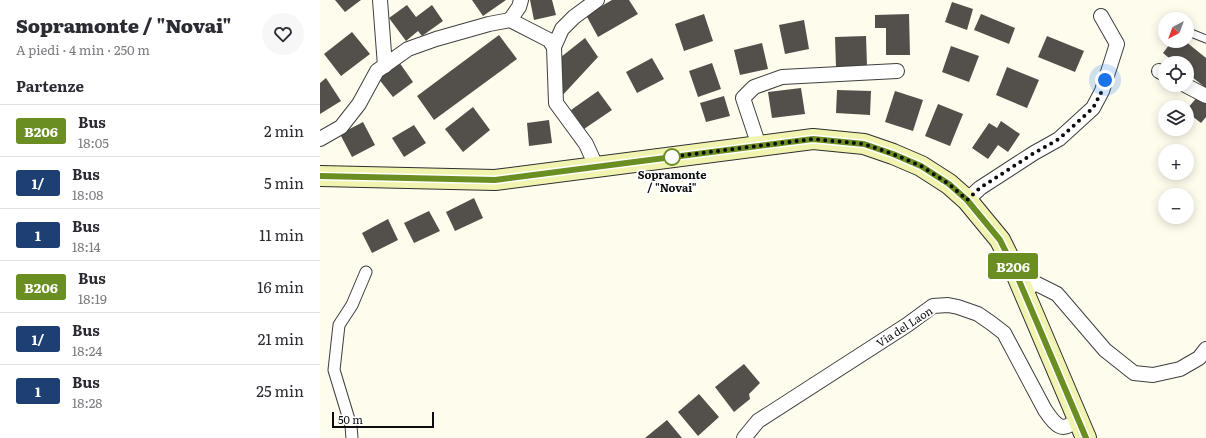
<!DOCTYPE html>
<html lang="it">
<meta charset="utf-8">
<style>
body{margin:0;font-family:Literata,serif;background:#f7f7f7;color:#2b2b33;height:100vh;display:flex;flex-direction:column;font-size:15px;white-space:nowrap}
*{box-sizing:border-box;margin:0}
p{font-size:13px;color:#7c7c81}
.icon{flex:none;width:22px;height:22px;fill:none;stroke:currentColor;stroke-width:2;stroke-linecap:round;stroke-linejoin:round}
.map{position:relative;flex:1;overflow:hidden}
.sheet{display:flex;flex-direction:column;background:#fff;width:320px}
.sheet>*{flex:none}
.badge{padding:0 8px;border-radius:3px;font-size:14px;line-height:26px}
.needle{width:26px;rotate:221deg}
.controls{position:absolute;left:838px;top:12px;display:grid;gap:8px}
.controls a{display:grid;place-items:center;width:36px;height:36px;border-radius:50%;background:#fff;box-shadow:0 2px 10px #0003;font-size:20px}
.scale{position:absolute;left:12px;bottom:10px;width:102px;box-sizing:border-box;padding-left:4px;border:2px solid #0c0c0c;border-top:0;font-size:11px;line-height:14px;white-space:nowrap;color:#0c0c0c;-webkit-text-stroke:3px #fff;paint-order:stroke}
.you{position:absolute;width:20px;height:20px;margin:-10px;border:3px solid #fff;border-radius:50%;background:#1a73e8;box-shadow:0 0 0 6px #1a73e833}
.map>.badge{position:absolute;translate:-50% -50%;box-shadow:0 0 0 2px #fff}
h2{padding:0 16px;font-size:15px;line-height:36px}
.round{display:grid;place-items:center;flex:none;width:42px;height:42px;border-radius:21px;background:#f7f7f7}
.headline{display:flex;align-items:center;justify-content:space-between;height:68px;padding:0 16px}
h1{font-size:19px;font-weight:800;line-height:30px}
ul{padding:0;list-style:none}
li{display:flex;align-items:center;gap:12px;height:52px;padding:0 16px;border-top:1px solid #e1e1e2}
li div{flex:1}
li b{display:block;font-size:15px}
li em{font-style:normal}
li .badge{min-width:44px;font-weight:700;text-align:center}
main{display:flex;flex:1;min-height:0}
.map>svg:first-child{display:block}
</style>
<main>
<section class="sheet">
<div class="headline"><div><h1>Sopramonte / &quot;Novai&quot;</h1><p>A piedi · 4 min · 250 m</p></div><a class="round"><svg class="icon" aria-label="heart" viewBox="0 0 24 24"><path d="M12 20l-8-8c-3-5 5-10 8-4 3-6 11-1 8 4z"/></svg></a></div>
<h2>Partenze</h2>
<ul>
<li><span class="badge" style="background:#6b8e23;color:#fff">B206</span><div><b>Bus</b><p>18:05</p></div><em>2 min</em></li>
<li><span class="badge" style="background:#1d3f72;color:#fff">1/</span><div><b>Bus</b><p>18:08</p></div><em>5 min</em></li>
<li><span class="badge" style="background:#1d3f72;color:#fff">1</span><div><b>Bus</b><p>18:14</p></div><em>11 min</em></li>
<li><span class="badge" style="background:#6b8e23;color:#fff">B206</span><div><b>Bus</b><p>18:19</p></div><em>16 min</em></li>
<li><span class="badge" style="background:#1d3f72;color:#fff">1/</span><div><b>Bus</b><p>18:24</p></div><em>21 min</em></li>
<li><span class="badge" style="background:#1d3f72;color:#fff">1</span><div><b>Bus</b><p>18:28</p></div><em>25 min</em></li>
</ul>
</section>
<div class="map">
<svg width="886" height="438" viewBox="0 0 886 438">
<rect width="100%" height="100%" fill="#fdfced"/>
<g fill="#534f4a">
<path d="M15 0H41L25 12Z"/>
<path d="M152 0H186L163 16Z"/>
<path d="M210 0H232L236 15 214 20Z"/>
<path d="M292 0H309L318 14 278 37 266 15Z"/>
<path d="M632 2 653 9 647 30 625 22Z"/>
<path d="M87 5 96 17 112 5 123 21 102 36 98 31 86 41 69 18Z"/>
<path d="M384 14 393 41 364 51 355 24Z"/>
<path d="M589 14 590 55H566V28H555V15Z"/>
<path d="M661 14 695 28 689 44 654 30Z"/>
<path d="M484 20 489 49 465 54 459 25Z"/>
<path d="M32 32 50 54 21 76 4 54Z"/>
<path d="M179 35 197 59 114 120 97 96Z"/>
<path d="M546 36 547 66 516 67 515 37Z"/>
<path d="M727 36 764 51 755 72 718 57Z"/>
<path d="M265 38 278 57 240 98 241 57Z"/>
<path d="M852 41H865L886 58V88L867 73V63H855L843 53Z"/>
<path d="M442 43 448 69 420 75 414 50Z"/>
<path d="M631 46 659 56 649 82 622 72Z"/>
<path d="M332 58 344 79 317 93 306 72Z"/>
<path d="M79 62 93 82 73 97 58 78Z"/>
<path d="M392 63 401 89 378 97 369 71Z"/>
<path d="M687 67 719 80 707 108 676 95Z"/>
<path d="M6 78 21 101 0 114V83Z"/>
<path d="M481 88 485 114 452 118 448 92Z"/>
<path d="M517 90 551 91 550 115 516 113Z"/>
<path d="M278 91 292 110 264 129 251 110Z"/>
<path d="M575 91 603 100 593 131 565 122Z"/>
<path d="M879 95 886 101V117L881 123 867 112V109Z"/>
<path d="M404 96 410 116 386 122 380 103Z"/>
<path d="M618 104 643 114 630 146 605 136Z"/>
<path d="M153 107 170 130 143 152 125 129Z"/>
<path d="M229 120 232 143 209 146 207 123Z"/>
<path d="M681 121 700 134 688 152 678 145 668 159 652 148 669 123 677 128Z"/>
<path d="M43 122 55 145 32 157 20 134Z"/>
<path d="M94 125 106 143 84 157 72 138Z"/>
<path d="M154 198 163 218 135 231 126 212Z"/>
<path d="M109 211 120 231 94 243 84 223Z"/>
<path d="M68 219 78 240 52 253 42 233Z"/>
<path d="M424 364 440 383 429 394 430 399 414 412 395 387Z"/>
<path d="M379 394 399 417 378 436 358 412Z"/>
<path d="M347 420 362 438H325Z"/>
</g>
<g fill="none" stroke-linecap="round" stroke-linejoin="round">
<g stroke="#3f3f3f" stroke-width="9">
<path id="service" d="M871 33 886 39"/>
</g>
<g stroke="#3f3f3f" stroke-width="13">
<path id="pedestrian" d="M32 438 31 426 14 370 19 325 32 305 46 272"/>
</g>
<g stroke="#3f3f3f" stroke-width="16">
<g id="minor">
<path d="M60 0 65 66"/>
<path d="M190 20 199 7 201 0"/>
<path d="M234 47 242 29 254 17 277 0"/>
<path d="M839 71 845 74"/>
<path d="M865 85 886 96"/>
<path d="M0 139 21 127 39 104 57 71 88 49 116 39 169 24 190 20 229 40 234 47 236 103 266 144 276 166"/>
<path d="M439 146 423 98 434 87 462 77 577 71"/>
<path d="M647 200 660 188 714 153 739 139 773 108 782 91 797 44 781 16"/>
<path d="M703 288 717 284 737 294 785 350 814 373 833 375 860 369 879 358 886 349"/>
<path d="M424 438 438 421 587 325 613 306 628 305 638 307 658 314 671 323 684 333 725 410C735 425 743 435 757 418"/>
</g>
</g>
<g stroke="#2e2e2e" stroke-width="22">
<path id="secondary" d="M0 176 175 180 493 139 544 144 573 154 601 166 629 184 647 200 680 240 692 264 766 438"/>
</g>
<use href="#service" stroke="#fff" stroke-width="7"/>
<use href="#pedestrian" stroke="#fff" stroke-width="11"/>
<use href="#minor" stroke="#fff" stroke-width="14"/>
<use href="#secondary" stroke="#f1f4b1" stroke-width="20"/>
</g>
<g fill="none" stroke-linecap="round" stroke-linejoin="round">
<g stroke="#fff" stroke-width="9">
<path id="line" d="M0 176 175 180 493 139 544 144 573 154 601 166 629 184 647 200 680 240 692 264 766 438"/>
</g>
<use href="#line" stroke="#6b8e23" stroke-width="6"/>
<path stroke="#0c0c0c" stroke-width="4" stroke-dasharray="0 7.2" d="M352 157H350L493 139 544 144 573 154 601 166 629 184 647 200 660 188 714 153 739 139 773 108 782 91 785 80"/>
</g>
<circle fill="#fff" stroke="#6b8e23" stroke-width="2" cx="352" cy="157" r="8"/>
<g text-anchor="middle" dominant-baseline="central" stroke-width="4" stroke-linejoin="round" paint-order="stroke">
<g font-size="11" font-weight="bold" fill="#0c0c0c" stroke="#fff">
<text x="352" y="174">Sopramonte<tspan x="352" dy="13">/ "Novai"</tspan></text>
</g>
<g font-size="11" fill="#0c0c0c" stroke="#fff">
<text transform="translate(584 326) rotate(-33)">Via del Laon</text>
</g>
</g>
</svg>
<div class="controls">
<a><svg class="needle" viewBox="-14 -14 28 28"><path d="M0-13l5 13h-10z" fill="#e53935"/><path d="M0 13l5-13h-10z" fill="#7c7c81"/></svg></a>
<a><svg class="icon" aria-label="locate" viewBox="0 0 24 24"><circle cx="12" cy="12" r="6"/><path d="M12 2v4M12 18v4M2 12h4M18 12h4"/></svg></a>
<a><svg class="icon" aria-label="layers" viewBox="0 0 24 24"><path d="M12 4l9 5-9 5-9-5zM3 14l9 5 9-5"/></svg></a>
<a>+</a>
<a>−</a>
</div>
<div class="scale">50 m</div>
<div class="you" style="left:785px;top:80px"></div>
<b class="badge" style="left:693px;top:266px;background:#6b8e23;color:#fff">B206</b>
</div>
</main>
